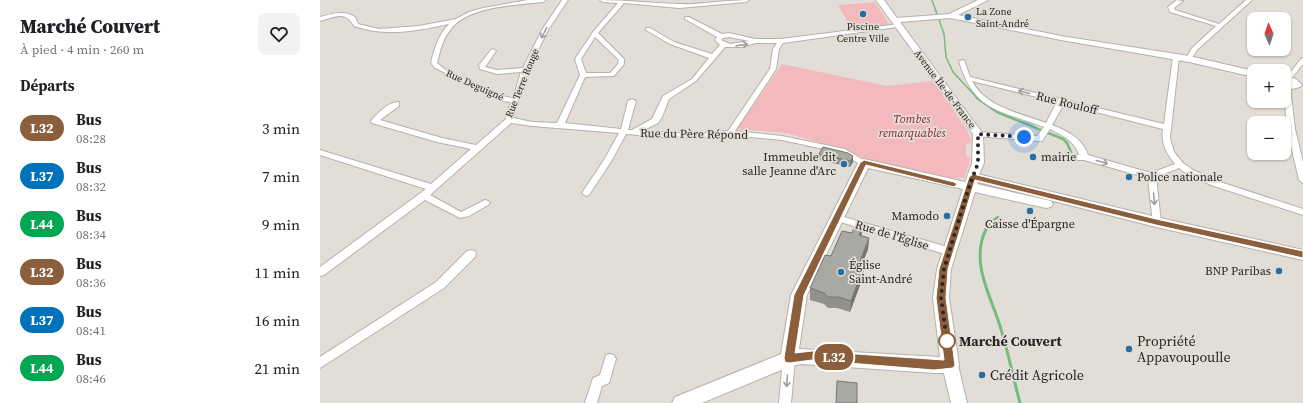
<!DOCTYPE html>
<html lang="fr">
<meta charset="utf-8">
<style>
body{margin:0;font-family:"Source Serif 4",serif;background:#f2f2f2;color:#202124;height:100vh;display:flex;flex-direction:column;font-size:15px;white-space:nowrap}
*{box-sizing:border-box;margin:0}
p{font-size:13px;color:#757577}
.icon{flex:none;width:22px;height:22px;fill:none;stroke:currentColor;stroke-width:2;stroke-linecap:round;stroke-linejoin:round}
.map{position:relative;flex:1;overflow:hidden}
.side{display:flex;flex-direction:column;background:#fff;width:320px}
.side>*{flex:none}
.badge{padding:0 8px;border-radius:13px;font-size:14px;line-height:26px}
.needle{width:26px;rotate:357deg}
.fabs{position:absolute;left:927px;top:12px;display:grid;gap:8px}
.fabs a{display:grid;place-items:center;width:44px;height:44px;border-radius:8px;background:#fff;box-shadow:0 1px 3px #0004;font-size:20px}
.you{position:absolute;width:20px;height:20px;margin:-10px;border:3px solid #fff;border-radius:50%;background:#1a73e8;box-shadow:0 0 0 6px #1a73e833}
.map>.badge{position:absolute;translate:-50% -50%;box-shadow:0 0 0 2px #fff}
h2{padding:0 20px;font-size:15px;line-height:36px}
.round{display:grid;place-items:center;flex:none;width:42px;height:42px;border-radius:8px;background:#f2f2f2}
.headline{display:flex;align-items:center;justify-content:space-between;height:68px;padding:0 20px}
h1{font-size:19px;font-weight:800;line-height:30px}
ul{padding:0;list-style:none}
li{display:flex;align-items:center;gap:12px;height:48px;padding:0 20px}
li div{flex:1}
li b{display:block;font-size:15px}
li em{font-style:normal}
li .badge{min-width:44px;font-weight:700;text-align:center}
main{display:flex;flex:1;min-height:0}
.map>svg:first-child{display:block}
</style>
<main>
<section class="side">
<div class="headline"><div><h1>Marché Couvert</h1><p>À pied · 4 min · 260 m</p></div><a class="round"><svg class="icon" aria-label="heart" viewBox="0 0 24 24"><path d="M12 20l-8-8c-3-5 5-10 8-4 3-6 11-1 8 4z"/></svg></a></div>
<h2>Départs</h2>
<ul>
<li><span class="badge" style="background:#8b5e3c;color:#fff">L32</span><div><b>Bus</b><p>08:28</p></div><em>3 min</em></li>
<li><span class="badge" style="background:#0072bc;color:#fff">L37</span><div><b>Bus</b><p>08:32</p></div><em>7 min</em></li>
<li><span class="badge" style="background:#00a651;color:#fff">L44</span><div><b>Bus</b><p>08:34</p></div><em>9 min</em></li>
<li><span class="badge" style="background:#8b5e3c;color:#fff">L32</span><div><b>Bus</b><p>08:36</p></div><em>11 min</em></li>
<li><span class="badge" style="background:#0072bc;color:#fff">L37</span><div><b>Bus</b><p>08:41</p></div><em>16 min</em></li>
<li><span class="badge" style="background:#00a651;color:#fff">L44</span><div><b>Bus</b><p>08:46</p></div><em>21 min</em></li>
</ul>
</section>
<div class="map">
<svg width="983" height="403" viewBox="0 0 983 403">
<rect width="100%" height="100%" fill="#e2ded7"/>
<g fill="#f4b9bc">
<path d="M555 2 569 24 532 29 518 5Z"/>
<path d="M462 64 567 86 613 81 647 130 652 143 646 144V155L651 158 644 178H634L633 179 545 159 529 151 466 133 417 129Z"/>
</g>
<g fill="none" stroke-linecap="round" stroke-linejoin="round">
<path stroke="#74bb7c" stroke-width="1.5" d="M612 0 624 34 626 57 633 72 658 99"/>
<g stroke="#74bb7c" stroke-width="2.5">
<path d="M657 98 677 112 743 139 747 143 751 152"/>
<path d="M666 230 672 221 678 217"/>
</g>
<path stroke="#74bb7c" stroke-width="3" d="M666 229C650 262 670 294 680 326 688 351 693 377 700 403"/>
<g stroke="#b5b1ab" stroke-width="2">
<g id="minor">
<path d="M208 0H226L223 2C196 5 149 6 131 29 123 38 120 51 117 63L127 71 186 97 193 98 201 72 177 74 160 69 159 65 171 50 173 49 176 51 165 67 177 70 203 68 222 30 242 0H248L228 30 208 70 193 118 212 122 237 123 260 75 255 59 273 32 298 3 283 2 280 0C306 0 332 3 358 4 381 5 405 0 429 0L426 2 359 8 304 3 278 33 304 59V64L294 76 265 77 245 123 301 129 308 101 312 99 316 101 308 130H312L332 119 343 96 372 79 389 58 350 44 326 30V28H330L354 42 392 54 400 45 395 40 397 37 365 19V17H369L402 34 409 33 435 39H461L579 24 580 25 577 27 463 43 459 49 456 69 415 131 462 136 525 149 548 163 547 165H541L522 153 462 140 410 135 377 138 340 137 306 134 292 160 269 195 266 196 262 193 284 160 299 133 212 126 191 123 110 195 141 212 165 200 168 201 170 203 168 205 149 216 140 218 105 200 4 275 0 276V267L106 189 0 155V150L111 184 151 149 117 142 52 123 51 121C57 114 69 101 79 102V106L60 120 122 138 156 145 186 119 191 102 182 101 115 68 111 63C114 49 119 34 129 24 97 31 65 37 34 26 25 10 15 17 0 21V17C12 14 23 10 35 17L38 24 59 29 99 26 136 19 149 12 163 8ZM275 37 299 60 298 64 290 73H266L261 59ZM409 37 429 41 410 44 401 40 403 38ZM436 43H457L453 49 450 69 408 131 377 134 322 131 338 123 342 117 349 99 376 81 405 47H421Z"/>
<path d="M855 0 863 1 854 8 855 10 899 24 926 0H932L877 50 871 60 869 61 866 59 872 48 896 26 850 12 848 7 856 1Z"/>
<path d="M856 55 859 57 850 138 854 152 863 163 873 170 897 181 983 209V215L891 185 867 174 859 168 836 177 841 222 839 224H833L828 178 764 160H741L740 158 741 156 759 155C755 141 742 135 730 129L722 141H719L655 136 654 134 658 132 717 136 724 127C680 110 654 112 639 61L644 60 650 77 844 124 853 57ZM652 81 737 102 726 123C701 113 666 108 652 81ZM744 104 843 129C841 143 846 153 855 164L831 173 768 155C763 139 748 131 732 125Z"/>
<path d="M983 58V64L970 80H966V78L981 59Z"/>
<path d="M967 83 970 85 975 129 983 162V183L979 180 967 129 964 91V84Z"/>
<path d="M517 215 631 248 633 251 631 254 628 255 514 220 512 218Z"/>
<path d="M151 250 155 251 156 254 155 257 124 288 0 368V357L116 282 147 251Z"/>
<path d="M290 354 294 355 296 359 289 383 282 386 277 403H265L273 378 280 375 286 355Z"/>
<path d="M469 354 473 355 475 359 471 403H459L463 359 465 355Z"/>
</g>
</g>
<g stroke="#b5b1ab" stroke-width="2">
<g id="tertiary">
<path d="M556 0H564L577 18 629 14 658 0H668L638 15 741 36 869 56 934 71V77L869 62 741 40 630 18 580 22 663 134 664 163 657 180H649L647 177 652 163 653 134Z"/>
<path d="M964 76 976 79 982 85 980 87 972 89 964 87Z"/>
<path d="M630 358 636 360 638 365 647 403H631L622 365 624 360Z"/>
</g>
</g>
<g stroke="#b5b1ab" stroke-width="2">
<path id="secondary" d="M544 159 645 182 649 174 653 173 836 217 983 250V260L836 227 658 182 657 184 731 201 733 204 731 207 726 208 655 192 631 269 629 298 639 365 636 370 630 373H614L482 364 471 366 382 403H352L355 397 461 354 471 295 538 163 540 160ZM548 168 643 189 617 269 613 298 620 357 479 349 487 295Z"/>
</g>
<use href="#minor" fill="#fff" fill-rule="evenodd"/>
<use href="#tertiary" fill="#fff" fill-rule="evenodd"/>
<use href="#secondary" fill="#fff" fill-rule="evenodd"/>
</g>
<g fill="#90918b">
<path d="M499 154 533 156V162L530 167 499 160Z"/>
<path d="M542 229 541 236 549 238 548 249 542 265 544 266 543 277 530 312 517 308H508L504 304 490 300V288L511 256 532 233Z"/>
</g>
<g fill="#767671">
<path d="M533 156V162L530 167 531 161Z"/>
<path d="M542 229 541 241 539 235Z"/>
<path d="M549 238 548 249 538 275 539 264Z"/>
<path d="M544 266 543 277 530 312 531 301Z"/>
</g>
<g fill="#a8a9a2" stroke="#767671">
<path d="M503 147 528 153 533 156 531 161 499 154Z"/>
<path d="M534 227 542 229 539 235 549 238 539 264 544 266 531 301 518 297H508L504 293 490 288 505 255 511 256 522 231 532 233Z"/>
<path d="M517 381 537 383V403H516Z"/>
</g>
<defs><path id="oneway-shaft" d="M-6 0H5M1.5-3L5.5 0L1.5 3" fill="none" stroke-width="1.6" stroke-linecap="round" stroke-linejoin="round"/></defs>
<g stroke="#9f9e9d">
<use href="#oneway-shaft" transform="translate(224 33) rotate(118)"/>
<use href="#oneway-shaft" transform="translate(422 45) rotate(-8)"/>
<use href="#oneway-shaft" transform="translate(704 92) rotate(-166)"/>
<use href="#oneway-shaft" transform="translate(782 162) rotate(15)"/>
<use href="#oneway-shaft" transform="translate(834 199) rotate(86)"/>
<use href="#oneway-shaft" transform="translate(467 381) rotate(94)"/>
</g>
<path fill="#8b5e3c" stroke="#fff" d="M544 160 634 182 637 184 634 187 546 165 484 295 475 353 492 351 624 360 616 298 619 269 649 177 653 174 836 219 983 251V258L836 225 655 180 628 269 626 298 635 365 633 368 614 370 492 360 469 363 465 362 464 358 474 295 540 163Z"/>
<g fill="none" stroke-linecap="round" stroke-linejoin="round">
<path stroke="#292725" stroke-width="4" stroke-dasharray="0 7.2" d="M627 341 621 298 624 269 649 187 658 163V134L704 137"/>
</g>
<g fill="#286da2" stroke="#e2ded7" stroke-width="1.5">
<circle cx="543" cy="14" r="4"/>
<circle cx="648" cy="17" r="4"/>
<circle cx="713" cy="157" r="4"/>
<circle cx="524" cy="164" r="4"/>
<circle cx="809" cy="177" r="4"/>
<circle cx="710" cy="211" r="4"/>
<circle cx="627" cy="216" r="4"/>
<circle cx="959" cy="271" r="4"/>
<circle cx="521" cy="272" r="4"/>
<circle cx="809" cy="349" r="4"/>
<circle cx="662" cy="375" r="4"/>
</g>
<circle fill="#fff" stroke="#8b5e3c" stroke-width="2" cx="627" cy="341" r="8"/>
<g text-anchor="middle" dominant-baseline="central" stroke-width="3.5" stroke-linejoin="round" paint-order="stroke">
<g font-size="10" fill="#292725" stroke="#e2ded7" text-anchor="start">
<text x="656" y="11">La Zone<tspan x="656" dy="12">Saint-André</tspan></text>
<text x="543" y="26" text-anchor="middle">Piscine<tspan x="543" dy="12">Centre Ville</tspan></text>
</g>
<g font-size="10" fill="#292725" stroke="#e2ded7">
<text transform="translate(202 83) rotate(-68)">Rue Terre Rouge</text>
<text transform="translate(155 85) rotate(24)">Rue Deguigné</text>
<text transform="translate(625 89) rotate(53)">Avenue Île-de-France</text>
</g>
<g font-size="12" fill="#292725" stroke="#e2ded7">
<text transform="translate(747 103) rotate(14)">Rue Rouloff</text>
<text transform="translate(374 134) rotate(1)">Rue du Père Répond</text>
<text transform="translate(572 235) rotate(17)">Rue de l'Église</text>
</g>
<g font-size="12" font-style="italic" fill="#922338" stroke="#e2ded7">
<text x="592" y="119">Tombes<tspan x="592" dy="14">remarquables</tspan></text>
</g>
<g font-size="12" fill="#292725" stroke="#e2ded7" text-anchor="end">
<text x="516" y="157">Immeuble dit<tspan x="516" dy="14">salle Jeanne d'Arc</tspan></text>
<text x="721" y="157" text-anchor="start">mairie</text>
<text x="817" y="177" text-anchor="start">Police nationale</text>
<text x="619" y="216">Mamodo</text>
<text x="710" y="224" text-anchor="middle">Caisse d'Épargne</text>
<text x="529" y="265" text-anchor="start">Église<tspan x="529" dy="14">Saint-André</tspan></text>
<text x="951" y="271">BNP Paribas</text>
</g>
<g font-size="14" font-weight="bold" fill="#292725" stroke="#e2ded7" text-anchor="start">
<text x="639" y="341">Marché Couvert</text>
</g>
<g font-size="14" fill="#292725" stroke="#e2ded7" text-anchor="start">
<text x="817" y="341">Propriété<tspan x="817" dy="16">Appavoupoulle</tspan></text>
<text x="670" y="375">Crédit Agricole</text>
</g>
</g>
</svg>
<div class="fabs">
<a><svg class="needle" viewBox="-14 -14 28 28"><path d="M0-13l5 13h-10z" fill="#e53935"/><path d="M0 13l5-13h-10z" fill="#757577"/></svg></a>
<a>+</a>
<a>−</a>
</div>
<div class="you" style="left:704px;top:137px"></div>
<b class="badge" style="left:514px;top:357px;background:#8b5e3c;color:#fff">L32</b>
</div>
</main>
